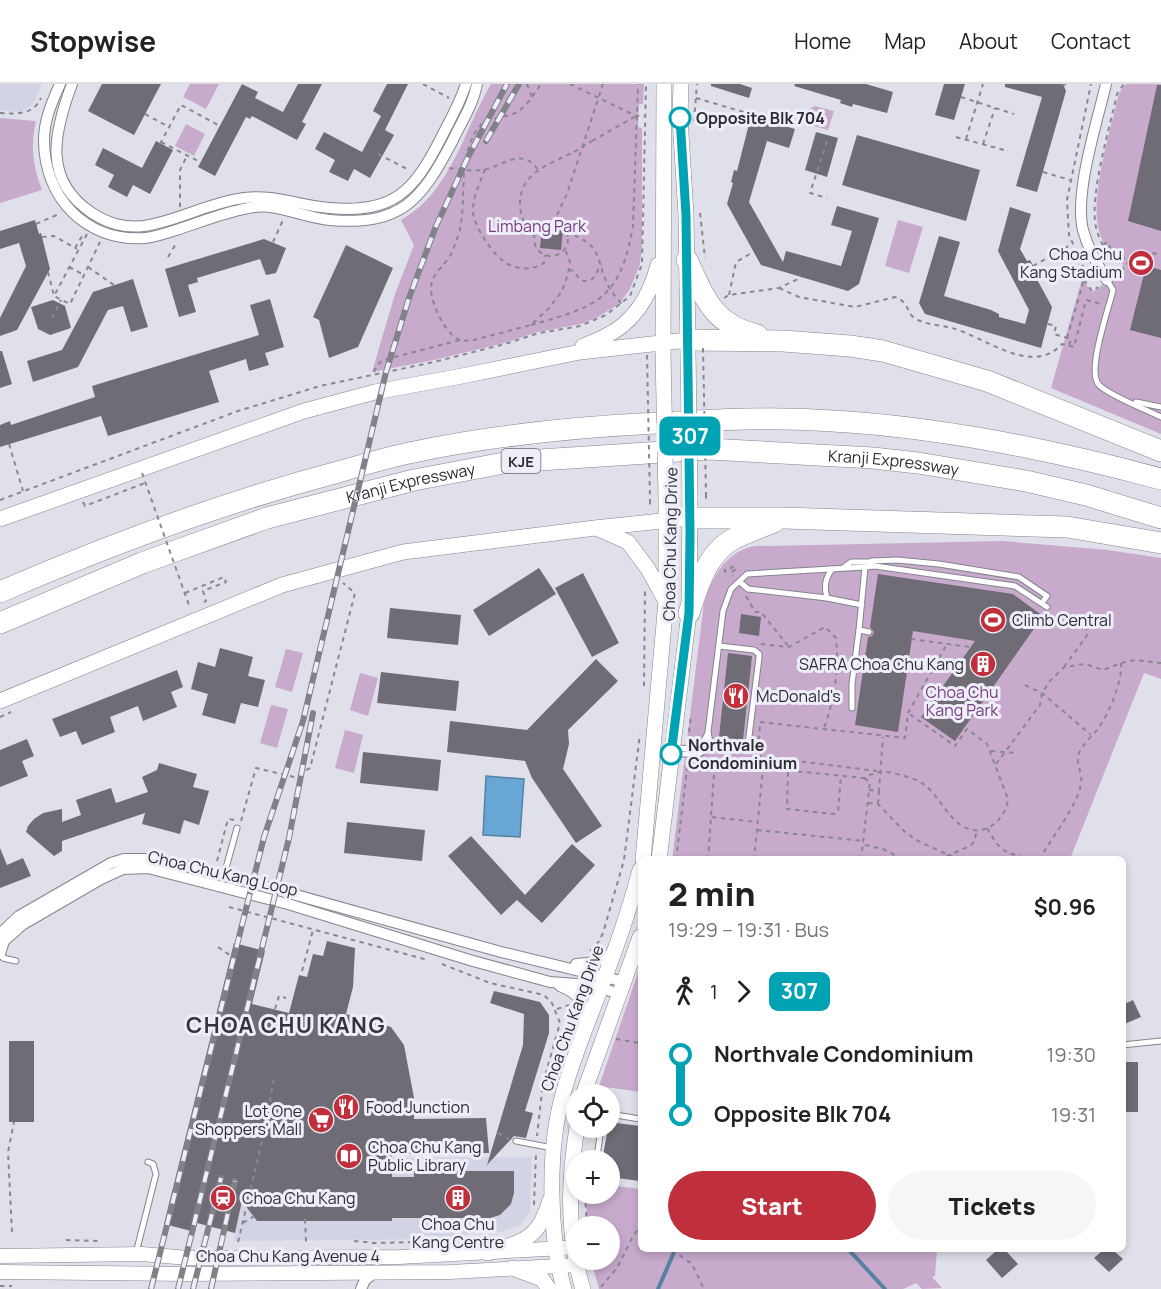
<!DOCTYPE html>
<meta charset="utf-8">
<style>
body{margin:0;font-family:Manrope,sans-serif;background:#f6f6f6;color:#222;height:100vh;display:flex;flex-direction:column;font-size:22px;white-space:nowrap}
*{box-sizing:border-box;margin:0}
p{font-size:20px;color:#767676}
.icon{flex:none;width:33px;height:33px;fill:none;stroke:currentColor;stroke-width:2;stroke-linecap:round;stroke-linejoin:round}
.map{position:relative;flex:1;overflow:hidden}
.side{position:absolute;left:638px;top:772px;width:488px;height:396px;display:flex;flex-direction:column;background:#fff;border-radius:9px;box-shadow:0 3px 9px #0003}
.side>*{flex:none}
.badge{padding:0 12px;border-radius:9px;font-size:21px;line-height:39px}
.controls{position:absolute;left:566px;top:1000px;display:grid;gap:12px}
.controls a{display:grid;place-items:center;width:54px;height:54px;border-radius:50%;background:#fff;box-shadow:0 3px 9px #0003;font-size:30px}
.map>.badge{position:absolute;translate:-50% -50%;box-shadow:0 0 0 3px #fff}
.legs{display:flex;align-items:center;gap:9px;height:66px;padding:0 30px;font-size:20px}
.legs p{margin-inline-start:auto}
.head{display:flex;align-items:center;justify-content:space-between;height:102px;padding:0 30px}
h1{font-size:33px;font-weight:800;line-height:45px}
.action{display:flex;gap:12px;margin-top:auto;padding:12px 30px}
.action a{flex:1;height:69px;border-radius:36px;background:#bf2f3c;color:#fff;font-size:24px;font-weight:800;line-height:69px;text-align:center}
.action a+a{background:#f6f6f6;color:#222}
ul{padding:0 30px;list-style:none}
li{display:flex;align-items:center;gap:21px;height:60px;font-size:22px}
li i{display:grid;place-items:center;width:9px;height:100%;margin:0 8px;background:currentColor}
li i::after{content:'';width:15px;height:15px;margin:-8px;border:4px solid;border-radius:50%;background:#fff}
li p{margin-inline-start:auto}
li:first-child i{background:linear-gradient(#0000 50%,currentColor 0)}
li:last-child i{background:linear-gradient(currentColor 50%,#0000 0)}
header{display:flex;align-items:center;gap:36px;box-sizing:border-box;height:84px;padding:0 30px;background:#fff;border-bottom:2px solid #e0e0e0}
header strong{font-size:28px}
nav{display:flex;gap:33px;margin-inline-start:auto;font-size:21px}
.map>svg:first-child{display:block}
</style>
<header>
<strong>Stopwise</strong>
<nav><a>Home</a><a>Map</a><a>About</a><a>Contact</a></nav>
</header>
<div class="map">
<svg width="1161" height="1205" viewBox="0 0 1161 1205">
<rect width="100%" height="100%" fill="#e0e0ea"/>
<g fill="#d2d4e5">
<path d="M0 0H42L33 20 23 27 16 28 0 26Z"/>
<path d="M257 1057 376 1074 532 1073 530 1127 521 1141 500 1148 481 1147 444 1155 233 1157Z"/>
</g>
<g fill="#c8aacd">
<path d="M190 0H219L206 25 183 13Z"/>
<path d="M491 0H644L643 20H639L638 43 642 44V163L640 180 630 205 619 220 598 233 581 240 538 248 504 259 434 276 372 288 395 210 414 161 401 136C452 107 463 47 491 0Z"/>
<path d="M1126 0H1161V350L1051 304 1082 195 1092 208 1126 185 1117 173 1111 172C1105 163 1100 153 1098 142 1091 110 1111 43 1119 9Z"/>
<path d="M815 22 834 27 828 46 810 41 807 37V26Z"/>
<path d="M0 34 36 37C30 62 33 82 42 106L0 119Z"/>
<path d="M186 40 205 50 194 72 175 62Z"/>
<path d="M898 136 923 143 909 189 885 182Z"/>
<path d="M1002 457 1108 466 1161 474V595L1144 589 1070 775 672 776 704 519C711 496 724 470 750 463 756 461 763 462 769 462Z"/>
<path d="M286 565 303 569 292 608 275 603Z"/>
<path d="M360 589 378 594 368 632 350 626Z"/>
<path d="M271 621 288 625 277 664 260 659Z"/>
<path d="M345 646 363 651 354 689 335 684Z"/>
<path d="M640 883V1008L599 1002Z"/>
<path d="M609 1101 640 1105V1166H937L935 1192 932 1193 942 1204 922 1205 916 1199 903 1205H599L591 1176H609V1143H587L586 1110H609Z"/>
</g>
<path fill="#67a6d5" stroke="#5682a4" stroke-width="1.5" d="M486 692 524 695 520 753 483 751Z"/>
<g fill="none" stroke-linecap="round" stroke-linejoin="round">
<g stroke="#5682a4" stroke-width="4">
<path d="M849 1166 885 1205"/>
<path d="M658 1205 675 1166"/>
</g>
</g>
<g fill="#6f6c75">
<path d="M102 0H161L134 51 88 27Z"/>
<path d="M242 0 258 8 255 14 283 28 298 0H322L302 38 306 40 297 56 252 32 250 35 246 33 215 92 198 83Z"/>
<path d="M387 0H408L385 46 394 51 370 94 354 85 348 97 329 88 335 76 315 65 324 48 362 68 381 32 373 27Z"/>
<path d="M711 0H740L752 4 749 14 711 2Z"/>
<path d="M795 0H866L893 8 887 29 853 20 852 23 840 19 841 16 794 2Z"/>
<path d="M944 0H965L954 36 935 31Z"/>
<path d="M1005 0H1063L1066 7 1037 108 1016 102 1042 13 1005 3Z"/>
<path d="M1157 1H1161V147L1128 137Z"/>
<path d="M751 32 795 45 789 64 767 57 749 118 783 178 786 167 841 182 852 147 831 141 837 122 879 134 859 200 848 207 761 181 727 120 733 99 731 98 734 86 737 87Z"/>
<path d="M816 48 838 54 827 93 805 86Z"/>
<path d="M857 51 980 86 966 137 842 101Z"/>
<path d="M156 57 173 66 150 110 133 101 127 113 108 103 114 91 95 81 103 64 142 84Z"/>
<path d="M1010 123 1031 130 1020 165 1027 177 1030 176 1036 187 1033 188 1052 223 1041 264 925 230 919 219 939 152 960 158 944 212 991 226 999 230V233L1025 240 1029 226 998 167Z"/>
<path d="M35 136 39 150 41 149 50 185 17 246 0 252V234L26 182 19 159 0 165V147Z"/>
<path d="M542 144 563 146 561 166 540 164Z"/>
<path d="M264 155 286 164 276 189 266 191 260 175 197 194 198 198 188 201 196 228 179 233 165 185Z"/>
<path d="M346 161 393 184 358 263 329 274 319 236 313 233Z"/>
<path d="M1146 182 1161 186V254L1130 246Z"/>
<path d="M133 195 148 243 131 248 123 222 108 226 78 283 33 298 27 277 62 266 93 208Z"/>
<path d="M270 215 284 263 265 269 269 281 249 287 246 275 209 287 219 318 108 352 101 332 0 363V341L10 337 11 341 95 313 92 302 259 251 250 221Z"/>
<path d="M53 216 65 222 71 244 50 251 38 245 31 223Z"/>
<path d="M0 267H2L12 300 0 304Z"/>
<path d="M539 484 556 510 489 552 473 526Z"/>
<path d="M583 489 619 559 592 573 555 504Z"/>
<path d="M878 490 1013 510 1043 532 955 657 921 633 975 557 913 547 898 648 855 641 868 553 872 552 874 548 870 543Z"/>
<path d="M390 524 461 531 458 561 387 554Z"/>
<path d="M741 530 761 533 759 552 739 549Z"/>
<path d="M220 564 253 573 248 592 265 596 258 623 241 619 235 640 202 631 208 610 191 605 198 578 215 583Z"/>
<path d="M728 569 752 572 743 656 719 653Z"/>
<path d="M596 575 618 597 568 646 569 660 563 685 602 742 576 759 532 694 525 677 447 668 450 637 527 646Z"/>
<path d="M177 586 183 603 171 608 177 623 143 637 138 622 110 633 115 648 82 661 76 647 60 653 52 635Z"/>
<path d="M381 588 459 597 456 627 377 619Z"/>
<path d="M27 655 34 672 22 677 28 692 0 703V666Z"/>
<path d="M363 668 441 676 438 707 360 699Z"/>
<path d="M159 679 197 690 193 703 209 707 199 741 184 736 180 750 142 740 145 729 62 757V767L54 772 26 748 28 742 34 735 43 729 62 725V738L81 731 76 716 111 704 116 719 148 708 142 693 157 686Z"/>
<path d="M347 738 425 746 422 777 344 769Z"/>
<path d="M471 752 525 811 572 760 595 781 542 839 517 816 501 831 448 772Z"/>
<path d="M0 764 7 781 23 774 31 792 0 804Z"/>
<path d="M327 857 355 864 353 903 346 930 391 943 404 961 414 1014V1035L486 1034 489 1069 392 1070V1093H414V1087H514V1109L511 1120 500 1131 490 1134H392V1137H257L242 1117 235 1149 197 1139 195 1148 164 1140 234 859 265 867 252 920 289 929 299 891 307 893 313 870 323 872Z"/>
<path d="M494 907 540 918 549 931V949L525 1027 533 1029 526 1054 514 1052 487 1081 523 961 524 930 490 919Z"/>
<path d="M1133 916 1141 933 1122 941V921Z"/>
<rect x="9" y="957" width="25" height="81"/>
<rect x="1122" y="978" width="16" height="50"/>
<path d="M609 1038 640 1042V1097L609 1093V1077H602Z"/>
<path d="M997 1166H1005L1018 1180 1002 1194 986 1176Z"/>
<path d="M1103 1166H1113L1123 1175 1109 1188 1094 1174Z"/>
</g>
<g fill="none" stroke-linecap="round" stroke-linejoin="round">
<g stroke="#83848d" stroke-width="7">
<g id="service">
<path d="M1107 196 1113 206C1109 224 1086 288 1099 301 1110 312 1145 325 1161 333"/>
<path d="M1136 318 1161 323"/>
<path d="M871 477 897 476 939 480 1019 493 1047 512 1044 516"/>
<path d="M844 483 851 478H872"/>
<path d="M865 483 875 482 1015 502 1047 523"/>
<path d="M740 498 748 505 827 514 862 521"/>
<path d="M827 514C824 502 825 495 832 485"/>
<path d="M859 546 869 548"/>
<path d="M710 659 742 662 748 660 759 574V570L754 566 719 562"/>
<path d="M675 664 697 665 701 662 708 649"/>
<path d="M672 670H698L708 665 710 659 708 648 723 527 731 505 747 490 865 483 859 546 852 600V624"/>
<path d="M224 791 237 744"/>
<path d="M1 870 3 874 16 877"/>
<path d="M1122 961 1161 957"/>
<path d="M609 1030 640 1035"/>
<path d="M516 1057 553 1064"/>
<path d="M594 1077 598 1066 601 1044"/>
<path d="M136 1169 156 1090 153 1080 148 1078"/>
</g>
</g>
<g stroke="#83848d" stroke-width="12">
<g id="minor">
<path d="M60 0C52 18 44 36 44 56 44 114 86 158 145 154 155 153 166 149 176 146 201 138 227 127 254 123 279 120 305 134 330 136 401 142 421 117 452 58 461 39 473 21 477 0"/>
<path d="M72 0C54 48 42 96 92 129 109 140 124 144 144 142 178 137 210 118 244 114 274 110 300 122 329 124 394 130 414 107 441 54 450 36 460 19 466 0"/>
<path d="M1106 0C1097 39 1074 109 1083 146 1088 165 1097 180 1107 196"/>
<path d="M0 850 19 832 111 779 124 775H154L224 791 501 868 625 898"/>
<path d="M0 870 4 857 22 841 101 795 123 785 148 784 288 820 473 877 550 898 589 901 621 910"/>
<path d="M576 880C591 879 601 878 613 868"/>
<path d="M560 902C580 910 584 918 584 940"/>
<path d="M361 1205 365 1196 375 1188"/>
</g>
</g>
<g stroke="#83848d" stroke-width="15">
<g id="tertiary">
<path d="M0 1172 142 1170 188 1174 399 1173 564 1164"/>
<path d="M0 1188 187 1190 450 1188 577 1181"/>
</g>
</g>
<g stroke="#83848d" stroke-width="16">
<g id="secondary">
<path d="M681 0 680 34 686 131 688 266"/>
<path d="M583 262C590 259 597 257 604 253 634 239 650 212 658 181"/>
<path d="M663 267 664 0"/>
<path d="M0 435 304 327 375 308 462 292 580 268 688 256"/>
<path d="M596 444 628 458 648 485 664 514"/>
<path d="M0 617 282 501 403 468 595 444 690 434"/>
<path d="M643 776 666 517V414"/>
<path d="M659 776 689 529 690 412"/>
<path d="M583 1011 640 853"/>
<path d="M577 1044C568 1097 567 1153 583 1205"/>
<path d="M488 1169C524 1157 539 1155 550 1116"/>
<path d="M512 1184 542 1195 549 1205"/>
<path d="M564 1205C549 1150 547 1066 563 1010 569 988 577 967 585 945 605 893 626 840 640 786"/>
</g>
</g>
<g stroke="#83848d" stroke-width="22">
<g id="motorway">
<path d="M687 176C705 214 712 240 757 251"/>
<path d="M688 256 783 257 850 262 883 267 987 297 1161 367"/>
<path d="M690 434H783L1067 443 1161 459"/>
<path d="M0 508C111 460 221 419 338 388 363 381 388 373 414 368 494 351 575 343 657 339 699 337 741 334 783 335 911 337 1038 362 1161 395"/>
<path d="M689 529C698 502 707 468 735 454 748 448 761 443 774 438"/>
<path id="s1" d="M0 539 142 479 267 434 414 396 509 378 709 365 873 374 918 379 1026 397 1086 411 1161 434"/>
</g>
</g>
<g stroke="#88888f" stroke-width="2" stroke-dasharray="4.5 4.5" stroke-linecap="butt">
<path d="M423 0 449 14"/>
<path d="M527 0 532 13"/>
<path d="M570 0 636 32H644"/>
<path d="M1063 1 1066 0"/>
<path d="M961 13 1014 30"/>
<path d="M696 14 754 31"/>
<path d="M0 29C17 30 33 31 41 14"/>
<path d="M145 30 169 43"/>
<path d="M694 37 697 0"/>
<path d="M956 53 1004 66"/>
<path d="M966 55 983 0"/>
<path d="M592 57 636 32"/>
<path d="M827 57 810 109 827 114"/>
<path d="M161 58 200 78"/>
<path d="M160 60 181 21 220 42"/>
<path d="M983 60 995 24"/>
<path d="M378 70 409 86"/>
<path d="M449 84C461 86 471 87 483 86 504 82 522 62 538 86"/>
<path d="M485 85C480 99 473 112 473 126 472 141 495 174 508 180 519 186 534 186 544 179L545 171"/>
<path d="M1043 88 1070 96"/>
<path d="M180 123V86L187 72"/>
<path d="M700 129 705 174"/>
<circle cx="551" cy="155" r="17"/>
<path d="M553 139 567 110 603 0"/>
<path d="M36 140 59 130"/>
<path d="M566 148C606 162 594 176 610 205 613 210 618 215 622 220"/>
<path d="M87 150 54 212 70 220 100 158"/>
<path d="M535 152C525 142 520 134 520 119 520 89 551 79 574 68"/>
<path d="M42 153 54 152 77 165"/>
<path d="M273 158 283 136"/>
<path d="M1103 161 1107 158 1112 167 1120 168 1128 180 1146 181 1150 168 1159 171"/>
<path d="M75 164 84 149"/>
<path d="M168 173 177 158"/>
<path d="M1033 182 1072 160"/>
<path d="M69 183 84 191"/>
<path d="M88 183 114 201"/>
<path d="M569 186 574 187 580 196C596 201 594 188 602 181"/>
<path d="M48 188 54 212"/>
<path d="M1115 191 1124 185 1117 174 1109 173C1104 163 1098 153 1096 143 1089 112 1110 43 1117 10L1124 0"/>
<path d="M1084 196 1092 207 1098 203"/>
<path d="M779 204 799 213 855 223 895 213C911 219 905 229 916 235 927 241 940 241 952 244 985 253 1032 293 1062 260L1074 263 1086 216 1102 220"/>
<path d="M729 211 736 178 753 168"/>
<path d="M724 214 729 211 779 204 802 193"/>
<path d="M52 234 61 216"/>
<path d="M1048 240 1056 242 1054 250 1071 255 1069 262"/>
<path d="M531 241C598 222 620 216 633 142L638 0"/>
<path d="M1067 254 1086 189 1069 151 1067 116 1091 0"/>
<path d="M460 256C445 250 432 221 431 206 431 191 440 186 448 175 453 168 456 158 459 149 468 114 456 74 479 43 489 31 505 35 517 28 527 22 534 10 541 0"/>
<path d="M374 288 377 281 383 276 460 256 470 257 531 241 549 224 562 207 568 190 570 178 565 165"/>
<path d="M9 360 23 407"/>
<path d="M706 410V417"/>
<path d="M0 416 238 327 320 302 434 278 505 260 539 249 580 242 606 231 630 212 642 180 646 0"/>
<path d="M650 416V423"/>
<path d="M83 418 85 422 145 399"/>
<path d="M725 485V488L734 482 736 485 731 488 733 492"/>
<path d="M185 509 224 493 226 498 203 507 206 517 204 518"/>
<path d="M746 512 755 528H761L789 563"/>
<path d="M911 555 970 563"/>
<path d="M761 560 789 563 825 543 836 554C839 586 835 614 824 644"/>
<path d="M1064 583 1088 550 1085 540 1077 533"/>
<path d="M1025 601 1042 609 1091 651"/>
<path d="M644 602 645 506"/>
<path d="M0 633 11 628"/>
<path d="M760 638 905 654 908 629 947 560"/>
<path d="M688 657 691 632"/>
<path d="M991 667 1015 669"/>
<path d="M757 672 877 687"/>
<path d="M709 674 763 684 864 694C876 687 887 686 900 691 909 693 919 696 926 702 940 714 947 733 964 743 984 754 1006 736 1008 715L987 660 967 645 955 662 908 629"/>
<path d="M996 680 1040 621 1042 609 1050 597 1064 583 1085 580 1103 586 1121 579 1135 576 1161 579"/>
<path d="M756 683 760 642"/>
<path d="M788 688 787 725 834 730 838 728 841 692"/>
<path d="M869 706 879 707 883 653"/>
<path d="M868 719 878 720 904 747 916 756 955 774"/>
<path d="M878 720 879 707"/>
<path d="M712 733 757 738"/>
<path d="M241 737 256 684 294 693 310 684 355 509 343 499"/>
<path d="M987 744C1002 771 1005 767 1032 776"/>
<path d="M757 746 864 757"/>
<path d="M865 761 883 765 904 776"/>
<path d="M676 776 688 677"/>
<path d="M708 776 715 675"/>
<path d="M754 776 763 684"/>
<path d="M861 776 870 698 864 694"/>
<path d="M938 776 970 762 974 758 977 746"/>
<path d="M1039 776C1051 754 1077 723 1081 700 1083 689 1075 679 1079 669 1084 658 1093 652 1099 643 1109 630 1123 595 1121 579"/>
<path d="M217 777 228 735 236 736"/>
<path d="M229 823 428 876"/>
<path d="M218 863 231 872"/>
<path d="M590 867 598 859 603 849 624 776 640 650"/>
<path d="M442 880 490 899 544 911 552 919 560 939 543 999 537 1052"/>
<path d="M302 887 313 846"/>
<path d="M275 925 279 912 286 914"/>
<path d="M557 925 569 921"/>
<path d="M616 955 640 959"/>
<path d="M498 1049 509 1055"/>
<path d="M585 1110 587 1143"/>
<path d="M534 1121 536 1069"/>
<path d="M305 1135 306 1158"/>
<path d="M243 1139 256 1131"/>
<path d="M12 1148 8 1068 14 1038"/>
<path d="M66 1156 99 1157"/>
<path d="M354 1157 375 1159 420 1158"/>
<path d="M238 1158 264 1049 274 994"/>
<path d="M672 1166 692 1180 704 1205"/>
<path d="M591 1176 592 1185"/>
<path d="M0 1202H12"/>
<path d="M601 1203 617 1184 633 1152 640 1143"/>
</g>
<use href="#service" stroke="#fff" stroke-width="5"/>
<use href="#minor" stroke="#fff" stroke-width="10"/>
<use href="#tertiary" stroke="#fff" stroke-width="14"/>
<use href="#secondary" stroke="#fff" stroke-width="15"/>
<use href="#motorway" stroke="#fff" stroke-width="21"/>
<g stroke="#818188" stroke-width="6">
<g id="rail">
<path d="M486 57 519 0"/>
<path d="M151 1205 264 753 303 637 386 288 409 214 436 142 468 73 507 0"/>
<path d="M178 1205 289 754 313 629"/>
<path d="M193 1205 221 1094"/>
<path d="M211 1205 235 1097"/>
</g>
</g>
<use href="#rail" stroke="#edeef8" stroke-width="4" stroke-dasharray="11" stroke-linecap="butt"/>
<g stroke="#83848d" stroke-width="16" stroke-linecap="butt">
<g id="secondary-bridge">
<path d="M688 266 690 412"/>
<path d="M663 268 666 414"/>
</g>
</g>
<g stroke="#88888f" stroke-width="2" stroke-dasharray="4.5 4.5" stroke-linecap="butt">
<path d="M574 68 592 57"/>
<path d="M703 264 706 410"/>
<path d="M647 271 650 416"/>
<path d="M142 389 190 524"/>
</g>
<use href="#secondary-bridge" stroke="#fff" stroke-width="15"/>
</g>
<g fill="none" stroke-linecap="round" stroke-linejoin="round">
<g stroke="#fff" stroke-width="14">
<path id="line-1" d="M671 670 689 529 690 450 686 131 680 34"/>
</g>
<use href="#line-1" stroke="#00a3b4" stroke-width="9"/>
</g>
<defs>
<g id="stadium-disc" transform="scale(1.35)"><circle r="9.5" fill="#bf2f3c" stroke="#edeef8"/><path d="M0-5a6.5 5 0 1 0 0 10a6.5 5 0 1 0 0-10ZM-3.5-1.8h7v3.6h-7Z" fill="#fff"/></g>
<g id="building-disc" transform="scale(1.35)"><circle r="9.5" fill="#bf2f3c" stroke="#edeef8"/><path d="M-4-6H4V6H1V3H-1V6H-4ZM-2.5-4.3h1.7v1.8h-1.7ZM.8-4.3h1.7v1.8H.8ZM-2.5-1h1.7V.8h-1.7ZM.8-1h1.7V.8H.8Z" fill="#fff"/></g>
<g id="restaurant-disc" transform="scale(1.35)"><circle r="9.5" fill="#bf2f3c" stroke="#edeef8"/><path d="M-5-6h1v4h1v-4h1v4h1v-4h1v5L-1.5 .5V6h-2V.5L-5-1ZM5-6V6H3V1.5H1.5Q1.5-4 5-6Z" fill="#fff"/></g>
<g id="supermarket-disc" transform="scale(1.35)"><circle r="9.5" fill="#bf2f3c" stroke="#edeef8"/><path d="M-6-5.5h2.5l.6 2H6L4.5 2H-2.5L-4.4-4H-6ZM-1.5 3.2a1.3 1.3 0 1 0 .1 0ZM3 3.2a1.3 1.3 0 1 0 .1 0Z" fill="#fff"/></g>
<g id="library-disc" transform="scale(1.35)"><circle r="9.5" fill="#bf2f3c" stroke="#edeef8"/><path d="M-6-4Q-3-5.5-.7-3.5V5Q-3 3-6 4ZM6-4Q3-5.5 .7-3.5V5Q3 3 6 4Z" fill="#fff"/></g>
<g id="station-disc" transform="scale(1.35)"><circle r="9.5" fill="#bf2f3c" stroke="#edeef8"/><path d="M-3-6H3Q5-6 5-4V2Q5 4 3 4L4.5 6H3L1.5 4h-3L-3 6H-4.5L-3 4Q-5 4-5 2V-4Q-5-6-3-6ZM-3.5-4v3h7v-3ZM-3.5 1v1.5H-2V1ZM2 1v1.5H3.5V1Z" fill="#fff"/></g>
</defs>
<g fill-rule="evenodd">
<use href="#stadium-disc" x="1141" y="179"/>
<use href="#stadium-disc" x="993" y="536"/>
<use href="#building-disc" x="983" y="580"/>
<use href="#restaurant-disc" x="736" y="612"/>
<use href="#restaurant-disc" x="346" y="1023"/>
<use href="#supermarket-disc" x="321" y="1036"/>
<use href="#library-disc" x="349" y="1072"/>
<use href="#station-disc" x="223" y="1114"/>
<use href="#building-disc" x="458" y="1114"/>
</g>
<g fill="#fff" stroke="#00a3b4" stroke-width="3">
<circle cx="680" cy="34" r="10"/>
<circle cx="671" cy="670" r="10"/>
</g>
<g text-anchor="middle" dominant-baseline="central" stroke-width="6" stroke-linejoin="round" paint-order="stroke">
<rect fill="#edeef8" stroke="#67676d" stroke-width="1.5" x="501.5" y="365" width="39" height="24" rx="4.5"/>
<g font-size="15" font-weight="bold" fill="#2d2d31">
<text x="521" y="377">KJE</text>
</g>
<g font-size="16" font-weight="bold" fill="#2d2d31" stroke="#edeef8" text-anchor="start">
<text x="696" y="34">Opposite Blk 704</text>
<text x="688" y="661">Northvale<tspan x="688" dy="18">Condominium</tspan></text>
</g>
<g font-size="16" fill="#773c81" stroke="#edeef8">
<text x="537" y="142">Limbang Park</text>
<text x="962" y="608">Choa Chu<tspan x="962" dy="18">Kang Park</tspan></text>
</g>
<g font-size="16" fill="#2d2d31" stroke="#edeef8" text-anchor="start">
<text x="1122" y="170" text-anchor="end">Choa Chu<tspan x="1122" dy="18">Kang Stadium</tspan></text>
<text x="1012" y="536">Climb Central</text>
<text x="964" y="580" text-anchor="end">SAFRA Choa Chu Kang</text>
<text x="756" y="612">McDonald's</text>
<text x="366" y="1023">Food Junction</text>
<text x="302" y="1027" text-anchor="end">Lot One<tspan x="302" dy="18">Shoppers' Mall</tspan></text>
<text x="368" y="1063">Choa Chu Kang<tspan x="368" dy="18">Public Library</tspan></text>
<text x="242" y="1114">Choa Chu Kang</text>
<text x="458" y="1140" text-anchor="middle">Choa Chu<tspan x="458" dy="18">Kang Centre</tspan></text>
</g>
<g font-size="16" fill="#2d2d31" stroke="#edeef8">
<text stroke="none"><textPath href="#s1" startOffset="921">Kranji Expressway</textPath></text>
<text stroke="none"><textPath href="#s1" startOffset="435">Kranji Expressway</textPath></text>
<text transform="translate(670 460) rotate(-89)">Choa Chu Kang Drive</text>
<text transform="translate(223 789) rotate(13)">Choa Chu Kang Loop</text>
<text transform="translate(572 934) rotate(-70)">Choa Chu Kang Drive</text>
<text x="288" y="1172">Choa Chu Kang Avenue 4</text>
</g>
<g font-size="22" font-weight="bold" letter-spacing="1.5" fill="#34343c" stroke="#edeef8">
<text x="286" y="941">CHOA CHU KANG</text>
</g>
</g>
</svg>
<div class="controls">
<a><svg class="icon" aria-label="locate" viewBox="0 0 24 24"><circle cx="12" cy="12" r="6"/><path d="M12 2v4M12 18v4M2 12h4M18 12h4"/></svg></a>
<a>+</a>
<a>−</a>
</div>
<b class="badge" style="left:690px;top:352px;background:#00a3b4;color:#fff">307</b>
<section class="side">
<div class="head"><div><h1>2 min</h1><p>19:29 – 19:31 · Bus</p></div><b>$0.96</b></div>
<div class="legs"><svg class="icon" aria-label="walk" viewBox="0 0 24 24"><circle cx="13" cy="4" r="2"/><path d="M13 8l-2 6 4 7M11 14l-3 7M7 12l3-4h3l4 4"/></svg>1<svg class="icon" aria-label="forward" viewBox="0 0 24 24"><path d="M9 5l7 7-7 7"/></svg><b class="badge" style="background:#00a3b4;color:#fff">307</b></div>
<ul>
<li><i style="color:#00a3b4"></i><b>Northvale Condominium</b><p>19:30</p></li>
<li><i style="color:#00a3b4"></i><b>Opposite Blk 704</b><p>19:31</p></li>
</ul>
<div class="action"><a>Start</a><a>Tickets</a></div>
</section>
</div>
